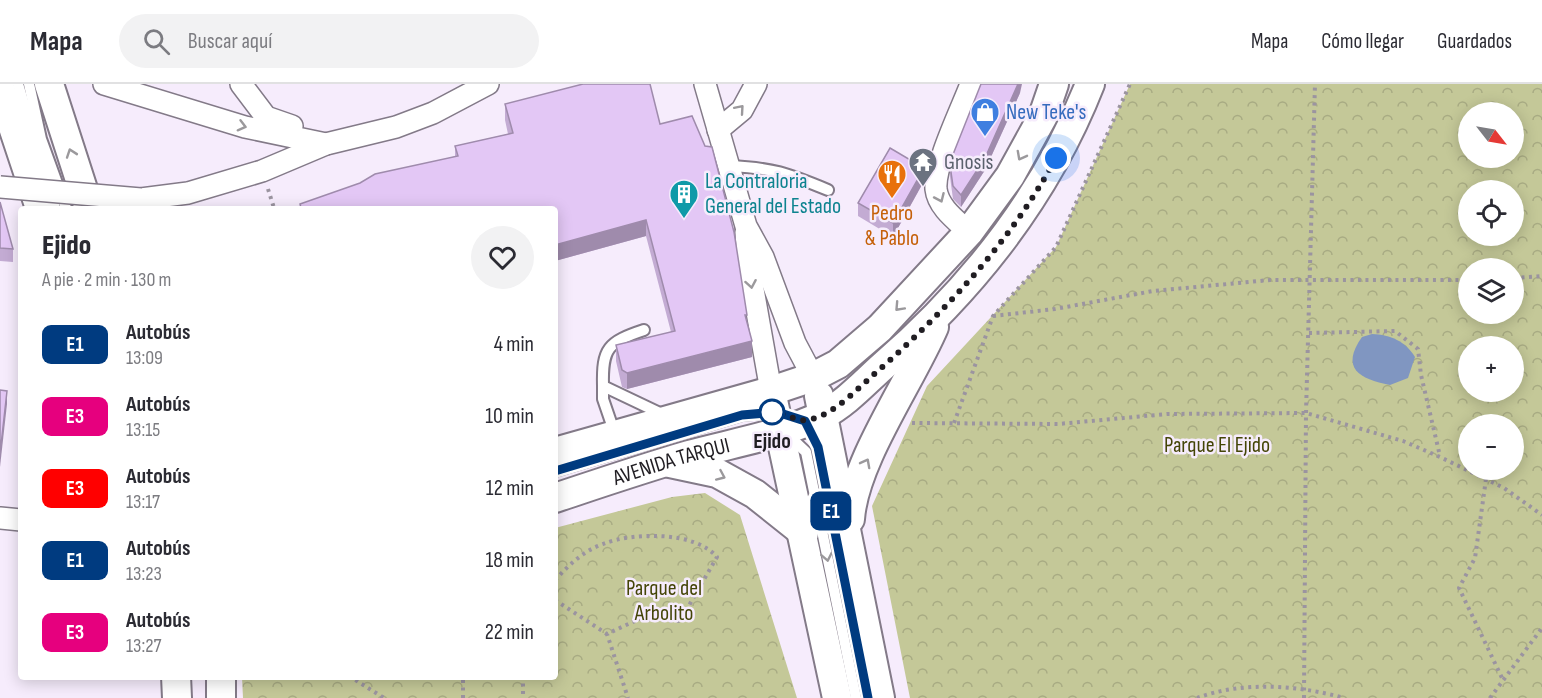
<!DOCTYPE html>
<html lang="es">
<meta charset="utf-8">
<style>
body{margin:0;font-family:"Sofia Sans Condensed",sans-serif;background:#f2f2f3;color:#2b2b33;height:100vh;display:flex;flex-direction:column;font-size:22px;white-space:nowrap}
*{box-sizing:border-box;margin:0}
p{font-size:20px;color:#7c7c81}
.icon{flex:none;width:33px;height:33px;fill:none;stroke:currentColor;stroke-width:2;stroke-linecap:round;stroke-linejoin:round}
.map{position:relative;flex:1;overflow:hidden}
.details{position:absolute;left:18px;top:122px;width:540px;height:474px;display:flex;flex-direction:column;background:#fff;border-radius:6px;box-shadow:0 3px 15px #0003}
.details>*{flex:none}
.badge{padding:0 12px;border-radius:9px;font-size:21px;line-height:39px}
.needle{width:39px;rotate:121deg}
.controls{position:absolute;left:1458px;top:18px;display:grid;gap:12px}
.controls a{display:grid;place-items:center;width:66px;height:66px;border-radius:50%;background:#fff;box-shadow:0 3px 15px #0003;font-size:30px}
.you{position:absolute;width:30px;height:30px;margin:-15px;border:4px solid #fff;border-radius:50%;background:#1a73e8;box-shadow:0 0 0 9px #1a73e833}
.map>.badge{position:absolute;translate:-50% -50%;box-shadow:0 0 0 3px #fff}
.round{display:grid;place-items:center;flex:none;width:63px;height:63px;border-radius:32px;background:#f2f2f3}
.headline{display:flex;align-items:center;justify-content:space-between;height:102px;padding:0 24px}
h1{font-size:28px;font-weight:800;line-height:45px}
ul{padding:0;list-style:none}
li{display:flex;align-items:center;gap:18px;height:72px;padding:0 24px}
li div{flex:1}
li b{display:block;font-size:22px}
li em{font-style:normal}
li .badge{min-width:66px;font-weight:700;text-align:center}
header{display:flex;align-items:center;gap:36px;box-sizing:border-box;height:84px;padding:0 30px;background:#fff;border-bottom:2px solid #e1e1e2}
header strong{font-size:28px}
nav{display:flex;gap:33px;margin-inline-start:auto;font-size:21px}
.search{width:420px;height:54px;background:#f2f2f3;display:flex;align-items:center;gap:15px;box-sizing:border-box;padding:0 21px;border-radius:33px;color:#7c7c81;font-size:22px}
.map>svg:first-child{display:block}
</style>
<header>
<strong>Mapa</strong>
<div class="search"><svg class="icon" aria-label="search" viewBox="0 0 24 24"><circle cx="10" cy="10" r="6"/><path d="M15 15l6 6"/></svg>Buscar aquí</div>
<nav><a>Mapa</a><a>Cómo llegar</a><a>Guardados</a></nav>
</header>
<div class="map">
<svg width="1542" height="614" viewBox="0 0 1542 614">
<defs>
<pattern id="park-crowns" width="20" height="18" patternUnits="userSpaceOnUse" patternTransform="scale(1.5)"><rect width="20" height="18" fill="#c4c898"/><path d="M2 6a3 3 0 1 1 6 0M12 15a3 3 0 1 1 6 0" fill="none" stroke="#a8ab83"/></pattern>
</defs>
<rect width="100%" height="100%" fill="#f6ecfc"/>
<g fill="url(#park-crowns)" fill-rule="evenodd">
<path d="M1130 0H1542V614H910L872 422 927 302 1056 163ZM1468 28H1514V74H1468ZM1468 106H1514V152H1468ZM1468 184H1514V230H1468ZM1468 262H1514V308H1468ZM1468 340H1514V386H1468Z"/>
<path d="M705 409 740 431 797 614H243L242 593 555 592V444L672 413Z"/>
</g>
<path fill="#8096c1" d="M1372 250C1391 251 1405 257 1415 273L1408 294 1390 301C1359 295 1340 284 1362 253Z"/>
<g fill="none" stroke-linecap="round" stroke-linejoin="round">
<g stroke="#837a88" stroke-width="14">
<g id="lane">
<path d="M18 0 55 124"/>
<path d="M29 0 41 55 66 124"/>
<path d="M729 82C773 84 787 89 828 106"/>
<path d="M603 302C602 264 608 258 644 246"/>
<path d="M615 350 603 315V302L664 331"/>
<path d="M788 351 806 368 856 614"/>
<path d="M555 387 742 331 773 328"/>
</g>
</g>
<g stroke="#837a88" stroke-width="24">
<g id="street">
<path d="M104 0 245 43 326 60"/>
<path d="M241 0 266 33 292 42"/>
<path d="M705 0 746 142 763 173 795 259 813 293"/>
<path d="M718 46 742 26 756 0"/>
<path d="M141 115 188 109 262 87 326 60 396 43 433 29 488 0"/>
<path d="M746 148 748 177 771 307"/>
<path d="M969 148C956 136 938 123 936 105 934 81 962 24 971 0"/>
<path d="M0 434 21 436"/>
</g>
</g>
<g stroke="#837a88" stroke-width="32">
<g id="secondary">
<path d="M49 0 89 124"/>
<path d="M0 4 40 124"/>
<path d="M771 307 837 614"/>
<path d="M819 312 880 614"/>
<path d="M555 368 771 307 813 293 838 280 880 244 969 148 1010 92 1043 32 1054 0"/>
<path d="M670 379 717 389 755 410 804 449"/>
<path id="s1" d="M555 414C600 399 644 384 689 371 733 359 782 351 823 331 845 320 865 298 883 282 973 204 1046 112 1090 0"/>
<path d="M850 435C854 377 910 299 934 243"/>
<path d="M176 592 177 614"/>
<path d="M221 592V614"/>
</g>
</g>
<g stroke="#9b94a0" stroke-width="4" stroke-dasharray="3 4.5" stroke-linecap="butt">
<path d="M268 105 274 124"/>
<path d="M1514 194 1542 192"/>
<path d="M993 232 1055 225 1153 207 1270 196H1468"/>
<path d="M1309 249 1395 247 1418 265 1421 291 1440 372"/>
<path d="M912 339 1058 340 1167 330 1306 329 1403 357 1440 373 1504 404 1542 431"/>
<path d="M954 339 993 232 1056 163 1130 0"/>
<path d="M1486 395 1475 474 1459 504 1503 596"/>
<path d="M555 496C569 481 583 467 603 460 633 448 695 447 717 473L680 537 639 535 607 550 628 614"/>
<path d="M555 516 607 550"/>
<path d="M349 592 384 614"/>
<path d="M523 592V614"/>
<path d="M463 614V592"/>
<path d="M1197 614C1242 597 1298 601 1344 614"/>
<path d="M1304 614 1306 329 1315 0"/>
<path d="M1490 614 1542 544"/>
</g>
<use href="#lane" stroke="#fff" stroke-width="10"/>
<use href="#street" stroke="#fff" stroke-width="21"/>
<use href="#secondary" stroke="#fff" stroke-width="28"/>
<g stroke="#837a88" stroke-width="24" stroke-linecap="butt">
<path id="street-bridge" d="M0 103 141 115"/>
</g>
<use href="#street-bridge" stroke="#fff" stroke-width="21"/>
</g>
<g fill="#c3abd3">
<path d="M1020 9 985 86 961 123 953 115 950 93V81Z"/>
<path d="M505 20 660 40 747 239 752 273 627 305 622 303 616 277V261L671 248 646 152 555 177V124H300V120L455 72V62L508 50 505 36Z"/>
<path d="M924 97 893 153 858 132V119Z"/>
<path d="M0 118 13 165V178L0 177Z"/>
</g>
<g fill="#9f8bac">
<path d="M1018 0H1022L1020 9 985 86 961 123V111Z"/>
<path d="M924 84V97L893 153V139Z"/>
<path d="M646 136V152L555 177V161Z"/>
<path d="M752 257V273L627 305V289Z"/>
<path d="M7 307V320L0 383V370Z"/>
</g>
<g fill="#e3c7f5" stroke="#9f8bac" stroke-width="1.5">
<path d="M583 0H650L660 40 692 32 705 62 712 63 734 148 747 231H745L752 257 627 289 622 286 616 261 675 247 646 136 555 161V124H301L300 120 360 99 375 90 458 72 455 62 513 49 505 20Z"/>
<path d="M981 0H1018L985 74 961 111 953 102 950 81 952 73Z"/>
<path d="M890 64 924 84 893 139 858 119Z"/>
<path d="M0 118 13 165 0 164Z"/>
<path d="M0 306 7 307 0 370Z"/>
</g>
<defs><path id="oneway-chevron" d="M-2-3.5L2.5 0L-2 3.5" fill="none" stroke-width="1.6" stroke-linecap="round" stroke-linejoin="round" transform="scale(1.5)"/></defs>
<g stroke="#9b999c">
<use href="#oneway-chevron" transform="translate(740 25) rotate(-49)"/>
<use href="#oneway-chevron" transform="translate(242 42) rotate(15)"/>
<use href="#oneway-chevron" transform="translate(71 69) rotate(-109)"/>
<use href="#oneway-chevron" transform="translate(1021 72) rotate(118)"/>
<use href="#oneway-chevron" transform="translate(940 114) rotate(66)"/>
<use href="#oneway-chevron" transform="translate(751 200) rotate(80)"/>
<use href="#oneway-chevron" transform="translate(899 223) rotate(133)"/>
<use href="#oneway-chevron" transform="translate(866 379) rotate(-62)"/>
<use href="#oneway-chevron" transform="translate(721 392) rotate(24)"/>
<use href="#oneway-chevron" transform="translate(827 473) rotate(79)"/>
</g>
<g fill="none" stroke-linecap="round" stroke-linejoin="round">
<g stroke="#fff" stroke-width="14">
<path id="line" d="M555 387 742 331 777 328 805 337 818 363 868 614"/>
</g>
<use href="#line" stroke="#003b80" stroke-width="9"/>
<path stroke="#201d22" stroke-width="6" stroke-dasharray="0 10.8" d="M772 328C784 328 796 338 807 336 832 332 853 309 871 293 943 230 1010 159 1056 74"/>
</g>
<defs>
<g id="shop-pin" transform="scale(1.5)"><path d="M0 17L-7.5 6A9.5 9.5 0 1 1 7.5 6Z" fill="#3f7fe0" stroke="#f6ecfc"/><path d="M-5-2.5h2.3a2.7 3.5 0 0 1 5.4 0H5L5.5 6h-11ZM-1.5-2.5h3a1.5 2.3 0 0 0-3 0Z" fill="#fff"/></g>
<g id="temple-pin" transform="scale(1.5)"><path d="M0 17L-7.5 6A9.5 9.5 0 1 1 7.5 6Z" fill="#6b7280" stroke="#f6ecfc"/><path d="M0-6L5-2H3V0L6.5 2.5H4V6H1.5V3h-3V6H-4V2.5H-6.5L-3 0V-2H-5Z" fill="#fff"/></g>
<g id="restaurant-pin" transform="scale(1.5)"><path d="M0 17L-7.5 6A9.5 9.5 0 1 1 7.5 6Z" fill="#e8710a" stroke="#f6ecfc"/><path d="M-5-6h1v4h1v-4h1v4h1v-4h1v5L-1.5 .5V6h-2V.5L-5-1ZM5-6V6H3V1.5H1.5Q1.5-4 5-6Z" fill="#fff"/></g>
<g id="building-pin" transform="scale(1.5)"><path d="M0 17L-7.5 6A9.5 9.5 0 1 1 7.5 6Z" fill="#0f9aa8" stroke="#f6ecfc"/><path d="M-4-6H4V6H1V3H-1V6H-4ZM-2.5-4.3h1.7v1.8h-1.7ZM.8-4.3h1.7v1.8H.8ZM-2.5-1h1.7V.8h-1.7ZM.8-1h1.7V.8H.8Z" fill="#fff"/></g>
</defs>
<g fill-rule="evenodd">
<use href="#shop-pin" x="985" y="28"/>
<use href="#temple-pin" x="923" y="78"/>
<use href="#restaurant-pin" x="892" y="90"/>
<use href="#building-pin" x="684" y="110"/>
</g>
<circle fill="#fff" stroke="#003b80" stroke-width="3" cx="772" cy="328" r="12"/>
<g text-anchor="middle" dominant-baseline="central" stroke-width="5" stroke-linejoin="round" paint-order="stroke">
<g font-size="22" fill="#366cbe" stroke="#f6ecfc" text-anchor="start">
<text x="1006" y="28">New Teke's</text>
</g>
<g font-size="22" fill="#5b616d" stroke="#f6ecfc" text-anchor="start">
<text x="944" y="78">Gnosis</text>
</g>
<g font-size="22" fill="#0d838f" stroke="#f6ecfc" text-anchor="start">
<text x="705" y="97">La Contraloria<tspan x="705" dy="25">General del Estado</tspan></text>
</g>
<g font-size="22" fill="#c56008" stroke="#f6ecfc">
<text x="892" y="129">Pedro<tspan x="892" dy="25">&amp; Pablo</tspan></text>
</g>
<g font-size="22" font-weight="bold" fill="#201d22" stroke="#f6ecfc">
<text x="772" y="357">Ejido</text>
</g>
<g font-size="22" fill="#444507" stroke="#f6ecfc">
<text x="1217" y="361">Parque El Ejido</text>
<text x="664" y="504">Parque del<tspan x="664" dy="25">Arbolito</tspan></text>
</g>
<g font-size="22" fill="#201d22" stroke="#f6ecfc">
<text stroke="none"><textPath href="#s1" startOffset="122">AVENIDA TARQUI</textPath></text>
</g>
</g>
</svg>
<div class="controls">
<a><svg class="needle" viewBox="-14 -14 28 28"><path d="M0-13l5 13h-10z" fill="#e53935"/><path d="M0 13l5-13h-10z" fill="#7c7c81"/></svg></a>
<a><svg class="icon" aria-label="locate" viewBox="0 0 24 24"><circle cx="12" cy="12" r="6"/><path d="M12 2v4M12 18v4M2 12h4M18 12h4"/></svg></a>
<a><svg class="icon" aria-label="layers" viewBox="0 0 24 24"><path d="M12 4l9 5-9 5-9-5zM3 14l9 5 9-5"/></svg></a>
<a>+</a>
<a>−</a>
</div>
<div class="you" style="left:1056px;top:74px"></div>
<b class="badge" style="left:831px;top:427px;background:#003b80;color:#fff">E1</b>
<section class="details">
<div class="headline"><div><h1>Ejido</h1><p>A pie · 2 min · 130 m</p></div><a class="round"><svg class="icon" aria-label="heart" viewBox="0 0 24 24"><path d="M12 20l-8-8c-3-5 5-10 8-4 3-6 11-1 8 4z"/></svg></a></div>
<ul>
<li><span class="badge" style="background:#003b80;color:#fff">E1</span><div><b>Autobús</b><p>13:09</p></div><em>4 min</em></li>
<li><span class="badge" style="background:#e6007e;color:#fff">E3</span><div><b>Autobús</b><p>13:15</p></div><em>10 min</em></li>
<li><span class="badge" style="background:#f00;color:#fff">E3</span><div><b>Autobús</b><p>13:17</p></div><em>12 min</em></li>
<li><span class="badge" style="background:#003b80;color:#fff">E1</span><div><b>Autobús</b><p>13:23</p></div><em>18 min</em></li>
<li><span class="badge" style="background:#e6007e;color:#fff">E3</span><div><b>Autobús</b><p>13:27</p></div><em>22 min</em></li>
</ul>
</section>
</div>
